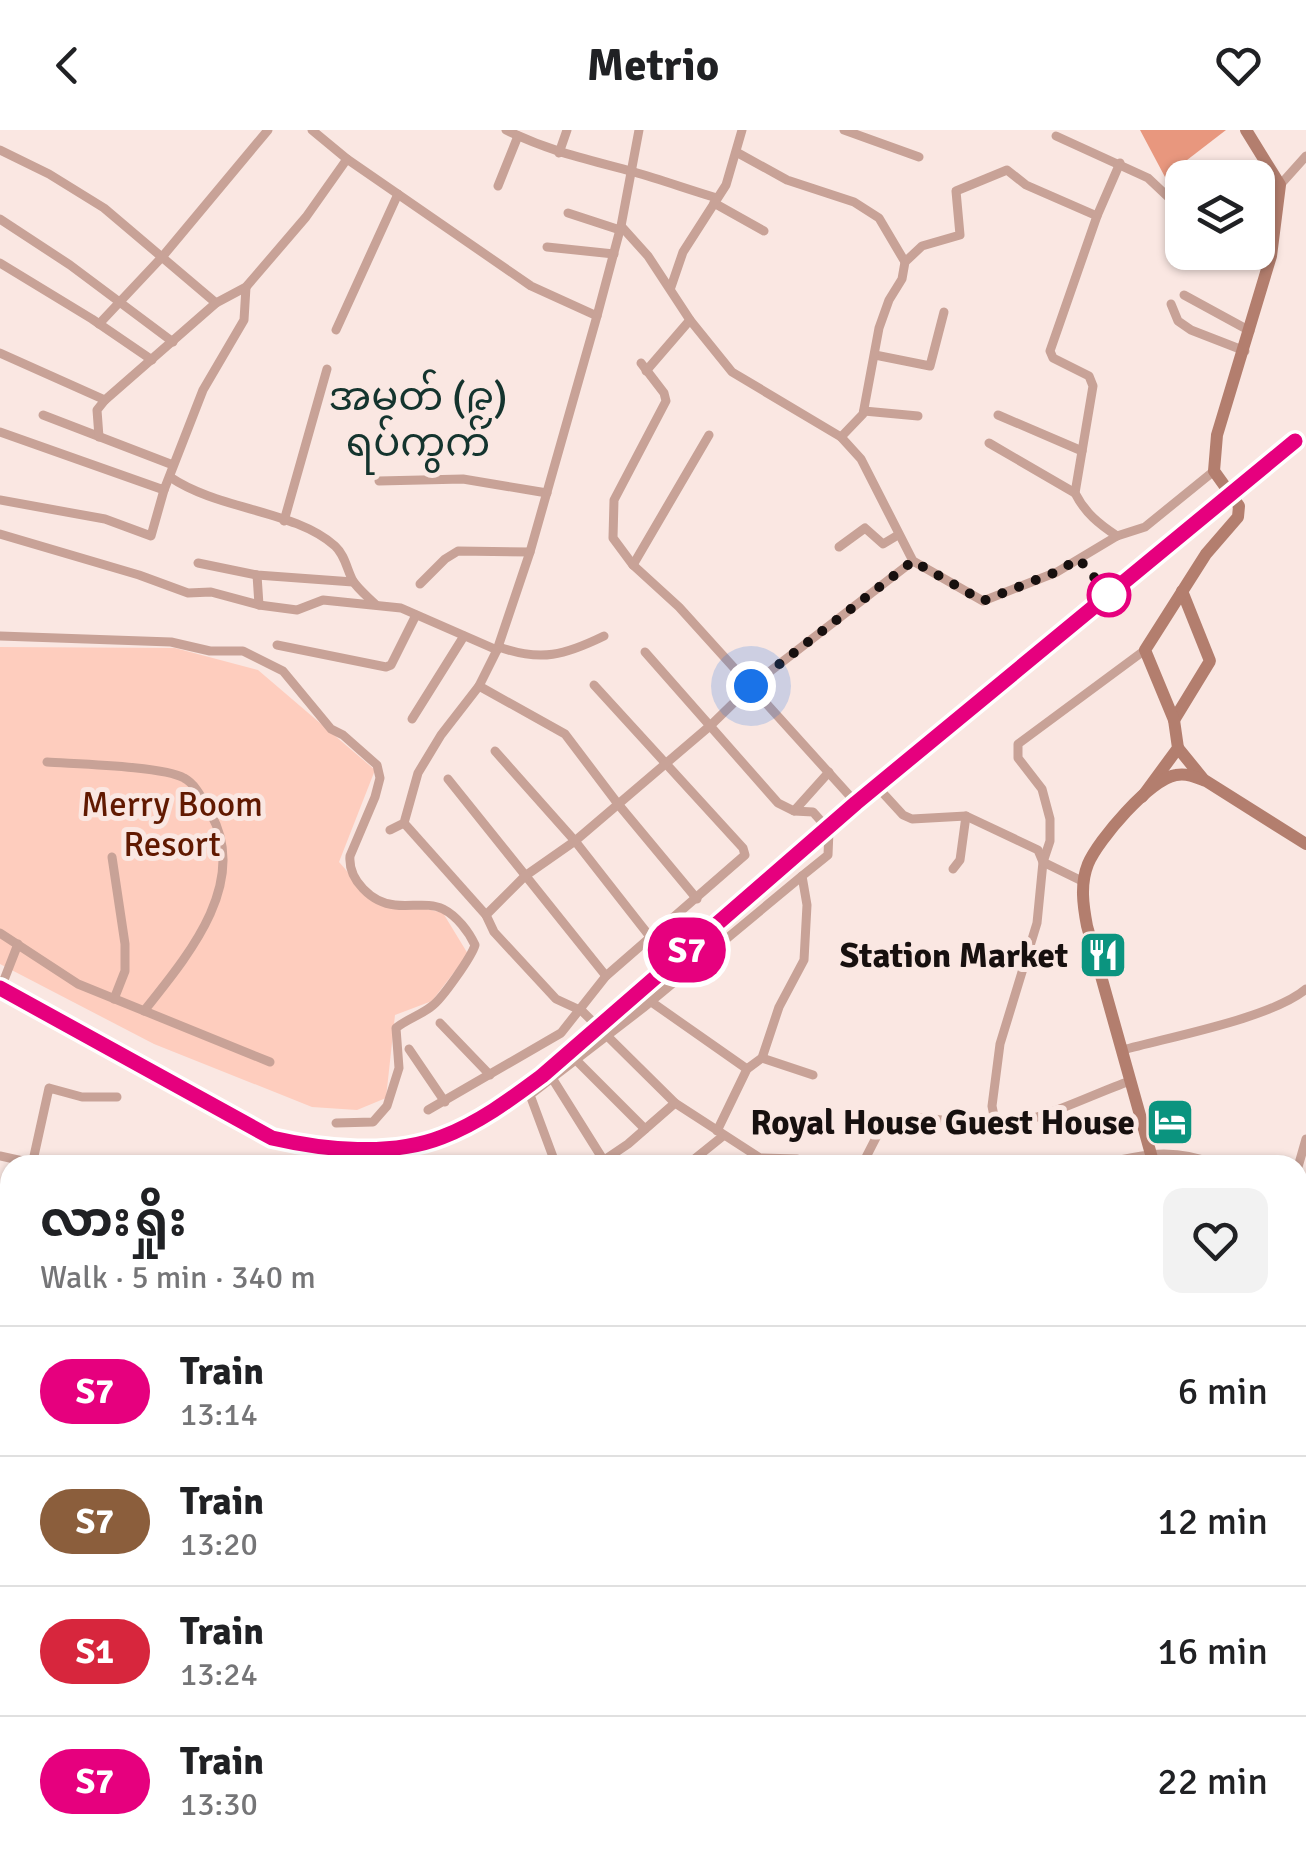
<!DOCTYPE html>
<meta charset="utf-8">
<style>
body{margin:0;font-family:Signika,"Noto Sans Myanmar",sans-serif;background:#f2f2f2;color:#202124;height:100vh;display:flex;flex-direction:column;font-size:38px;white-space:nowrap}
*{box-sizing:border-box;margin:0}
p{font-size:32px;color:#757577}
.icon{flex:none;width:55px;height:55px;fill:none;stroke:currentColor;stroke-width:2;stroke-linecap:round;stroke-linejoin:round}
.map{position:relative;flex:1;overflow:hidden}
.side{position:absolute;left:0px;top:1025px;width:1308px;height:712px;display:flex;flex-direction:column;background:#fff;border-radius:30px 30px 0 0;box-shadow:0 2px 8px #0004}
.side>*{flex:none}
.badge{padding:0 20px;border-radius:32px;font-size:35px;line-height:65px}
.fabs{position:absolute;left:1165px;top:30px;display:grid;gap:20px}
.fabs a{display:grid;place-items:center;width:110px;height:110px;border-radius:20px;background:#fff;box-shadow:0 2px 8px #0004;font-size:50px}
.you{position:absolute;width:50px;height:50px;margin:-25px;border:8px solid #fff;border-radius:50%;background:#1a73e8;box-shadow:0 0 0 15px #1a73e833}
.map>.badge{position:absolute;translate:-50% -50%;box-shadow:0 0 0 5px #fff}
.round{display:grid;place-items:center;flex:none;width:105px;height:105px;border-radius:20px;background:#f2f2f2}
.overview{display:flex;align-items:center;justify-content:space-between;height:170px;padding:0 40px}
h1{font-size:48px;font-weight:700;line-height:75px}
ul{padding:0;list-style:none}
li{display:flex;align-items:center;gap:30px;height:130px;padding:0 40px;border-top:2px solid #e0e0e0}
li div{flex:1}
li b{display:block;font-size:38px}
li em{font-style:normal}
li .badge{min-width:110px;font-weight:700;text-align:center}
header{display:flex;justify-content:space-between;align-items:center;height:130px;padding:0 40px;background:#fff;font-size:45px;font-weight:700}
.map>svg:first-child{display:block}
</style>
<header><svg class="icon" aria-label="back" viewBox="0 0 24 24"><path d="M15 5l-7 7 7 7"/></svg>Metrio<svg class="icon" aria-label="heart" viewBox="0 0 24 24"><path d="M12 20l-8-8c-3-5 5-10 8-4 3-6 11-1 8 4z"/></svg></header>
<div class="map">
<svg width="1306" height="1737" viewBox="0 0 1306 1737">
<rect width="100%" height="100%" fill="#fae7e2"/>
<path fill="#f4d9d0" d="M403 1728H482L475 1737H402Z"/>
<g fill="#fecdbe">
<path d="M0 517 175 518 258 540 375 640 339 732 367 764 443 783 468 824 432 871 395 885 386 968 357 980 312 977 154 914 0 834Z"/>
<path d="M0 1478 10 1479V1728H390L388 1737H0Z"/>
</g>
<path fill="#e8977e" d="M1140 0H1226L1165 47Z"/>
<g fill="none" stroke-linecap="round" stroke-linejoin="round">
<g stroke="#c8a297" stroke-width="9">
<path d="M312 0 347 29 531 156 597 186"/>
<path d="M506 0C551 22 587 29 634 42 662 50 690 60 717 68"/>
<path d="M844 0 919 27"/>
<path d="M1056 6 1148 48 1182 80"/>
<path d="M0 20 49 44 104 78 216 173"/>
<path d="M559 23 567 0"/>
<path d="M738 23 787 50 854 72 879 88 905 132"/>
<path d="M1280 55 1306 26"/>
<path d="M498 56 518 6"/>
<path d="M714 73 764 101"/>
<path d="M568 83 620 100"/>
<path d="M0 89 70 135 173 212"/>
<path d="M621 96 648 126 690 190 732 242 841 307 861 329 913 431 983 471 1057 442 1117 406 1145 397 1214 341"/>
<path d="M547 117 614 124"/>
<path d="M0 133 92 189 152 230"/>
<path d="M671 157 683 122 726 55 742 0"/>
<path d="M1184 165 1250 201"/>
<path d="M1171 174 1178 191 1191 200 1245 221"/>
<path d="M99 194 163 126 268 0"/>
<path d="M336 200 398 64"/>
<path d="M0 223 105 270 216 173 246 157 306 87 347 29"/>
<path d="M875 225 930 236 944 182"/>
<path d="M641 233 664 263 666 271 614 370 613 408 633 435 679 477 858 675"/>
<path d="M646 241 690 190"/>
<path d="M864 281 918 286"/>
<path d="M43 285 173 335"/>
<path d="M998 285 1082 321"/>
<path d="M0 302 164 360 203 260 244 190 246 157"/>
<path d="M99 307 97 280 105 270"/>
<path d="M841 307 863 284 879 198 889 170 902 149 905 132 922 116 960 105 956 61 1007 40 1026 55 1097 86"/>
<path d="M989 313 1075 363"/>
<path d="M170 347C218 380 295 380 335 416 345 425 347 440 353 451 358 459 368 467 375 474"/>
<path d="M379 351 463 349 547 363"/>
<path d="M0 370 105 389 151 406 164 360"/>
<path d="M284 391 327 239"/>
<path d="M0 404 139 445 188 463 211 462 259 475 257 445"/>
<path d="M1117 406C1099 394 1085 383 1075 363L1093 256 1089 246 1053 228 1050 221 1097 86 1120 33"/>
<path d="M839 417 865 398 883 414 898 405"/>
<path d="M198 433 257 445 353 452"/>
<path d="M633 435 709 305"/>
<path d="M420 454 445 429 458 421 530 422"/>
<path d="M259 475 297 480 323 470 401 478 497 520 530 422 597 186 621 96 639 0"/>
<path d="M0 506 171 512 210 521H243L283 541 331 599 343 605 377 635 380 648 375 667 350 726C348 750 372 773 395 775 411 777 429 772 443 779 457 786 469 802 475 815 472 826 442 869 432 876 421 885 407 889 396 898L399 938 387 976 373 992 336 993"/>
<path d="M277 515 386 537 391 535 416 485"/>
<path d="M499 517C541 532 565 525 604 506"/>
<path d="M645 522 778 673 794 681 813 682 829 700"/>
<path d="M479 556 565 604 618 674 697 769"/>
<path d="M412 589 464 506"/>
<path d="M495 621 575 711 651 808"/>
<path d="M47 632C74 634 164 636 184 648 197 655 203 671 211 684 250 754 186 828 144 881"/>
<path d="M448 649 606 846"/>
<path d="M794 681 829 642"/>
<path d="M404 693 486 785"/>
<path d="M390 700 404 693 418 643 441 605 479 556 497 520"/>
<path d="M112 727 125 814V841L114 869"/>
<path d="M953 739 960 730 966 686"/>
<path d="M0 803 78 854 270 932"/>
<path d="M0 860 18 814"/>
<path d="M650 871 747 939"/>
<path d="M440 893 490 945"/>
<path d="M409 919 445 972"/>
<path d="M1123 920C1169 907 1272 888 1306 859"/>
<path d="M762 928 813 945"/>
<path d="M576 930 645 999"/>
<path d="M552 948 604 1031"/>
<path d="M428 980 561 903 606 846 745 725 743 718 594 555"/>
<path d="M996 996 992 976 1000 914 1037 793 1043 732 1050 711V689L1042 659 1018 628V614L1145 520"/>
<path d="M717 1001 747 939 762 928 779 877 804 830 807 775 802 746 828 725 829 700 876 660 881 661 903 685 912 689 966 686 1038 720 1043 732 1084 752"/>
<path d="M0 1026 41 1035"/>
<path d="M32 1035 49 958 82 967H117"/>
<path d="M556 1035 530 965 643 878 802 746"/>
<path d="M597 1035 628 1014 675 973"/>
<path d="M687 1035 723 1006"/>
<path d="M815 1035 797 1029 760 1028 675 973 582 881 556 869 494 802 486 785 525 746 575 711 711 595 751 556 913 431"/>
<path d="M862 1035 883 994C929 977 957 1000 997 996 1039 992 1090 965 1130 951"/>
<path d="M1097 1035C1143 1024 1173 1017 1218 1035"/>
<path d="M1298 1037 1306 1009"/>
<path d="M1298 1053 1306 1056"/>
<path d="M0 1158 10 1119"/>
<path d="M1298 1159 1306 1160"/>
<path d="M0 1211 10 1207"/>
<path d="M1298 1277 1306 1275"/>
<path d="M1298 1325 1306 1333"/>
<path d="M1298 1499 1306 1497"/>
<path d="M1298 1631 1306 1629"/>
<path d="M778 1728 781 1737"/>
<path d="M397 1737 398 1728"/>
<path d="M480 1737 486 1728"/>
<path d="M1013 1737 1019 1728"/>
</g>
<g stroke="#b37e6e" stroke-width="12">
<path d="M1174 590 1210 531 1182 461"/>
<path d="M1178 618 1204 650"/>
<path d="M1142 667 1178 618 1174 590 1145 520 1206 424 1238 387 1239 376 1214 341 1217 305 1271 126 1280 55 1246 0"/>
<path d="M1154 1035 1087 796C1083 775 1080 754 1088 734 1098 710 1150 649 1176 645 1187 643 1196 647 1206 651L1306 714"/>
<path d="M0 1303 10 1306"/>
<path d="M1084 1728 1100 1737"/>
<path d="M1295 1728 1301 1737"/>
</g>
<path stroke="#443a38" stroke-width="2.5" stroke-dasharray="18 18" stroke-linecap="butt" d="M0 858 272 1008C325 1021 390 1027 442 1007 479 993 511 969 542 946L856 673 1295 311"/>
</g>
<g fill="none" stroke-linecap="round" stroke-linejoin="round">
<g stroke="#fff" stroke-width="22">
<path id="line" d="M0 858 272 1008C324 1020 391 1027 442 1007 479 993 511 969 542 946L856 673 1295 311"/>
</g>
<use href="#line" stroke="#e6007e" stroke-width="15"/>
<path stroke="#17100f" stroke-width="10" stroke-dasharray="0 18" d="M751 556 913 431 983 471 1056 442 1079 429 1109 465"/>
</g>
<defs>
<g id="restaurant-square" transform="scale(2.5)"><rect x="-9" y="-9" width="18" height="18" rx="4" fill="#0b947f" stroke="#fae7e2"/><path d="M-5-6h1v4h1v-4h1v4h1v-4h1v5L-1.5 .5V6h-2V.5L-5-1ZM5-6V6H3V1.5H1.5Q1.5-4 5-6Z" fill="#fff"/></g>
<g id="hotel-square" transform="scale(2.5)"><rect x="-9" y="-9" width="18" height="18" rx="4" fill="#0b947f" stroke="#fae7e2"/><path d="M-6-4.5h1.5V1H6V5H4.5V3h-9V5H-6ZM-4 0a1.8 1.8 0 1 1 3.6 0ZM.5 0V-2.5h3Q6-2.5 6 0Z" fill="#fff"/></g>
</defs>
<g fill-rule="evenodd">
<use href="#restaurant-square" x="1103" y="825"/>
<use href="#hotel-square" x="1170" y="992"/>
</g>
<circle fill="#fff" stroke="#e6007e" stroke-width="5" cx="1109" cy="465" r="20"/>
<g text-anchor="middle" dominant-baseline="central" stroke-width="10" stroke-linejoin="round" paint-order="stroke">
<g font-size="35" fill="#611901" stroke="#fae7e2">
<text x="172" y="674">Merry Boom<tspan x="172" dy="40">Resort</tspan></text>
</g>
<g font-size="35" font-weight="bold" fill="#17100f" stroke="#fae7e2" text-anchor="end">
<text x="1068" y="825">Station Market</text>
<text x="1135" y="992">Royal House Guest House</text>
</g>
<g font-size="40" fill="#14342e" stroke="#fae7e2">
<text x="418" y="267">အမှတ် (၉)<tspan x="418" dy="46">ရပ်ကွက်</tspan></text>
</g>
</g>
</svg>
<div class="fabs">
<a><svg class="icon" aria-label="layers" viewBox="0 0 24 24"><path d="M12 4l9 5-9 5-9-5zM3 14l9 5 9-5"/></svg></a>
</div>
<div class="you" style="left:751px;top:556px"></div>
<b class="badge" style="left:687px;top:820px;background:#e6007e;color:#fff">S7</b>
<section class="side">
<div class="overview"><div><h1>လားရှိုး</h1><p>Walk · 5 min · 340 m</p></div><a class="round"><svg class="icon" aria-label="heart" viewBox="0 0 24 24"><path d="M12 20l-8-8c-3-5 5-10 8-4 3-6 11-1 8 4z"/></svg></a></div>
<ul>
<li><span class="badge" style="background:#e6007e;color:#fff">S7</span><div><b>Train</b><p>13:14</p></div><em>6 min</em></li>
<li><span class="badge" style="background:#8b5e3c;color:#fff">S7</span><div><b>Train</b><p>13:20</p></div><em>12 min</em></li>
<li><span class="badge" style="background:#d7263d;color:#fff">S1</span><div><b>Train</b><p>13:24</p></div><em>16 min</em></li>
<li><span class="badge" style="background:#e6007e;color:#fff">S7</span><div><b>Train</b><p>13:30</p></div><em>22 min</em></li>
</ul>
</section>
</div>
